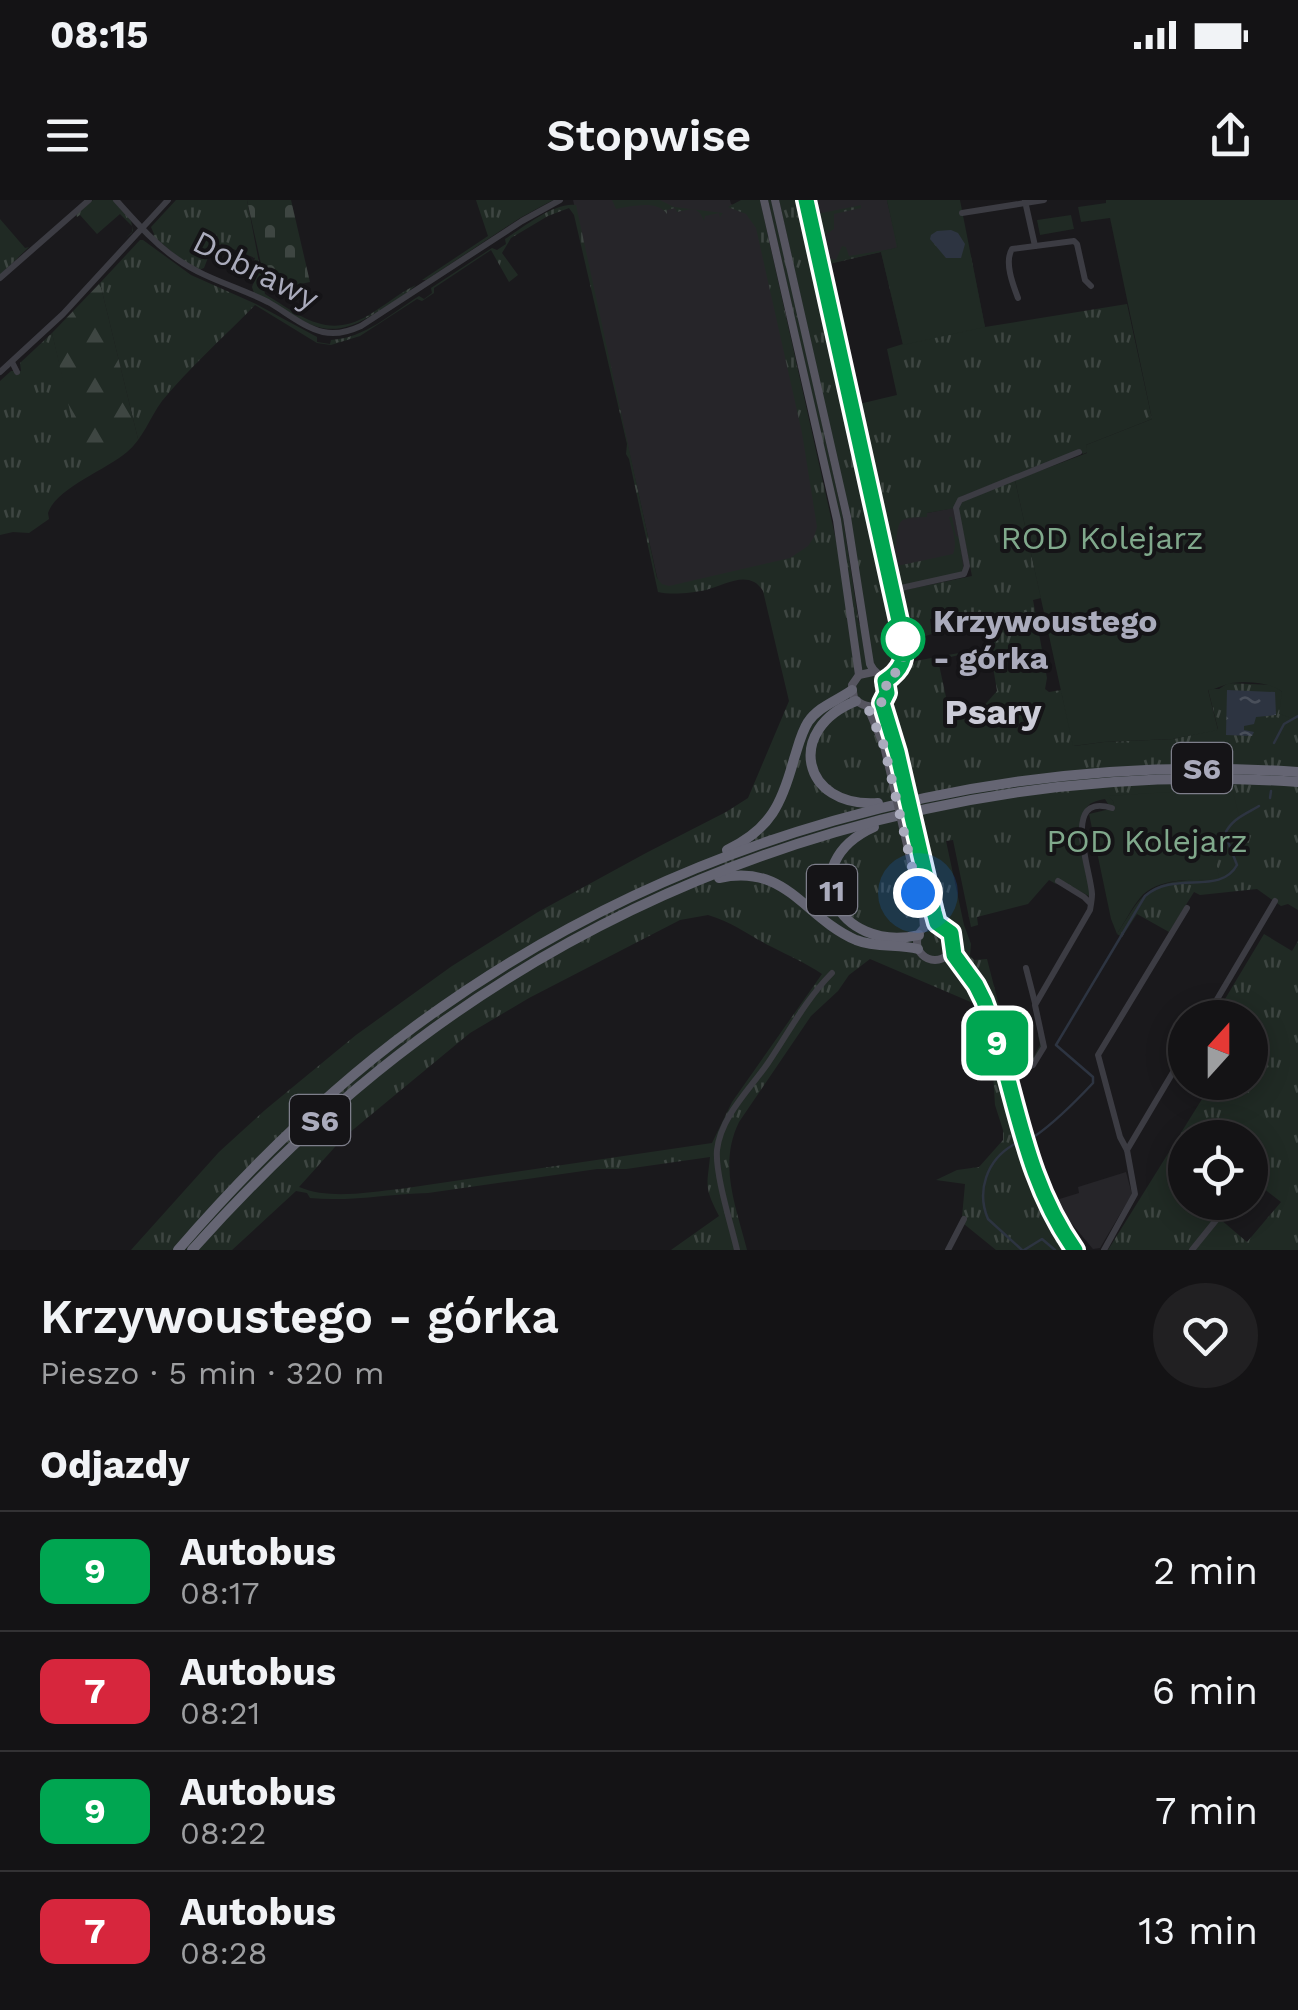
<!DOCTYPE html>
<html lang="pl">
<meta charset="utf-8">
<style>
body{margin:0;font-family:"Work Sans",sans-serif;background:#212022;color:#f1f3f6;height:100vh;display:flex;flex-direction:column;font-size:38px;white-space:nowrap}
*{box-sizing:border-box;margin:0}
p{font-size:32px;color:#9d9ea0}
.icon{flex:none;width:55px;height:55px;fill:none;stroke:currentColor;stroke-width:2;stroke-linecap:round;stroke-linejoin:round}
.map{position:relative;height:1050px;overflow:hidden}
.side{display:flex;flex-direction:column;background:#141315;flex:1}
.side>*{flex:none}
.badge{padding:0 20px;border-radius:15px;font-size:35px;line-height:65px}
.needle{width:65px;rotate:21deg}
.fabs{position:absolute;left:1168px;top:800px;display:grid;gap:20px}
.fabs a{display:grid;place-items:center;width:100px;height:100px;border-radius:50%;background:#141315;box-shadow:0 5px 25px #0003,0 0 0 2px #333234;font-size:50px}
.you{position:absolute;width:50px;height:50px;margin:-25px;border:8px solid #fff;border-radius:50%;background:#1a73e8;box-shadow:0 0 0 15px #1a73e833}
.map>.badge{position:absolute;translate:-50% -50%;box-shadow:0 0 0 5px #fff}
h2{padding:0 40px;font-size:38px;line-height:90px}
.round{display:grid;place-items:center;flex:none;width:105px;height:105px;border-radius:52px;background:#212022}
.overview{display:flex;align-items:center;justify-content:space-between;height:170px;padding:0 40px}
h1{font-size:48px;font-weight:600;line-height:75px}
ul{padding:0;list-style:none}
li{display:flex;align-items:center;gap:30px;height:120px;padding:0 40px;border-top:2px solid #333234}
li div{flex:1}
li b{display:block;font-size:38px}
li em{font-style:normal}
li .badge{min-width:110px;font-weight:700;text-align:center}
.status{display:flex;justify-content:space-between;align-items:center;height:70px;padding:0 50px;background:#141315;direction:ltr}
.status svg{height:28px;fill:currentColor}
header{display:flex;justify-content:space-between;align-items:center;height:130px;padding:0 40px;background:#141315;font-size:45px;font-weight:600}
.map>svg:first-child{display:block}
</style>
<div class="status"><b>08:15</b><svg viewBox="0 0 49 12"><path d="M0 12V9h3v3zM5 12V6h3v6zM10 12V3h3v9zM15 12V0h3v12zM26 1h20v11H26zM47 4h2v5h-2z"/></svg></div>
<header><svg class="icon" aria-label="menu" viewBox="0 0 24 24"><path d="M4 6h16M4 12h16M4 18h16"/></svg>Stopwise<svg class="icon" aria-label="share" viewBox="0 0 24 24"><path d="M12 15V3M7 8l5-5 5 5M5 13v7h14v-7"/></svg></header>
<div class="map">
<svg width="1298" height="1050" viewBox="0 0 1298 1050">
<defs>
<pattern id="grass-tufts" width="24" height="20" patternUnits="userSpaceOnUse" patternTransform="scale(2.5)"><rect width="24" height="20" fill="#202a24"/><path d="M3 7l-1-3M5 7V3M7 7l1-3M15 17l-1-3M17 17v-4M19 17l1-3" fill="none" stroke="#3e4642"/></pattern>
<pattern id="forest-firs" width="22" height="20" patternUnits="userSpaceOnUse" patternTransform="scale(2.5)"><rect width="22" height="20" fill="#202a24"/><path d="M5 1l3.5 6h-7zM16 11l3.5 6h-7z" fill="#3e4642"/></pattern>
<pattern id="cemetery-stones" width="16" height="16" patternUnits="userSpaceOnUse" patternTransform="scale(2.5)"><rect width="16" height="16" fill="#202a24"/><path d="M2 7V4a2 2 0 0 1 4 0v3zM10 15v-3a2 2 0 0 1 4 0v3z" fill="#3e4642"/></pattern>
<pattern id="water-ripples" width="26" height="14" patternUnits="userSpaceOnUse" patternTransform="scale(2.5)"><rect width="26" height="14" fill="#2d3441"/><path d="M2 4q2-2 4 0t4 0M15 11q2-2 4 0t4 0" fill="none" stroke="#494f5a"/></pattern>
</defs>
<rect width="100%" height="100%" fill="#1a191c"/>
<g fill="#262529">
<path d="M573 0H730L731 4 756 14 833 352 660 390Z"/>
<path d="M813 0H887L898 48 828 64Z"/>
<path d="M953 308 965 368 898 381 885 321Z"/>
<path d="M1126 972 1132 994 1100 1048 1093 1049 1062 1012 1059 1013 1053 1001 1079 993 1078 987Z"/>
</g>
<g fill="url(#grass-tufts)" fill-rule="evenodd">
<path d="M93 0H113L131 21 133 31 126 38 132 33V26L120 14 97 34 80 15 77 17 76 15Z"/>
<path d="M176 0H247L265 94C301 116 327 140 369 115 384 106 402 91 416 85 405 96 390 104 377 112 320 149 305 117 254 93L252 87 258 70 253 64 255 58 221 44 218 50H211L204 68 199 70 177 56 153 36 154 34 151 27Z"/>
<path d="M476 0H553L520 18 426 80H422L488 36Z"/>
<path d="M612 0H660L674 7 723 13 720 17 719 13 705 16 704 21C698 5 691 9 677 12L675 8 667 10V14C657 0 634 6 616 9Z"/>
<path d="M741 0H760L855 425 840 319 768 0H771L777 22 843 318 859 424 866 423 850 316 779 0H803L885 369 883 370 885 402 895 423 898 450 914 464 915 461 959 453V455L938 460 951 520 974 517 997 491 984 412 930 419 932 434 911 440 915 458 900 391 972 376 958 307 962 302 1015 280 1041 398 1033 400 1047 478 1045 489 1049 492 1061 490 1074 546 1104 542 1173 539 1218 529 1208 489H1219L1228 483 1274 485 1282 492 1298 520V710L1288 704 1281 706 1257 689 1200 695 1194 692 1169 732 1137 714 1122 737 1117 734C1139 700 1144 683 1188 680L1230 632 1109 597 1113 601 1115 608 1108 604 1105 599C1103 599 1092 602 1090 604 1070 620 1085 668 1090 690L1089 696 1058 680 1056 684 1049 680 1028 704 977 717 978 725 971 727 953 640 946 641 964 725 971 744 970 756 974 760 987 759 1014 864 1032 860 1040 845 1038 835H1040L1042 847 1032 863 1010 866 1007 865 995 819 1020 940 1019 941 1022 943 1044 1005 1072 1050H996L964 1024 966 1020 962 1017 965 984 936 980 957 970 979 967 1003 940V930L995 905 993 873 981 823 973 803 870 759 849 775 838 791 811 816 739 922C718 965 736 1006 747 1050H671L719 1016C704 987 707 987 710 957L626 969H597L428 993C388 994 349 1002 310 998L307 993 296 991 232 1050H131L219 952 265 910 356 835 452 766 538 712 646 653 726 612 748 598 789 501 763 391C750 369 726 384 706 390 692 393 672 395 658 392L629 259 626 254 627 244 574 15 569 8 548 16 511 38 502 53 518 75 509 82 491 50 434 88V93L422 101 417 99 360 136 331 145 317 143 255 105C226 135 188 169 162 201 150 217 143 239 127 252 106 270 56 288 48 313L49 319 29 333 13 332 0 335V181L11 171H21L20 163 52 133 73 220 138 239 100 83 140 40H143L191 75 256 104 317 137V142L330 144 331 140C365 138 392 113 419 96L424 99 432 93 431 88 492 48 497 50 506 44 505 39C524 27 554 2 576 5L657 378 662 384 669 386 790 358 808 346 814 337 817 327 802 233 756 28 746 14 728 7ZM708 715C734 723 748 735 772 747 789 756 806 763 822 774L732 902 712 943 400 989C368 992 330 1000 299 987L343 938 470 833 529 798 680 720Z"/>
<path d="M887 0 971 57 985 127 1127 104 1152 219 1086 245 1088 252 1083 254 1080 250 962 296 955 308 927 313V317C899 318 898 317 896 346L890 348 859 204 897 195 887 149 903 144 881 52 829 64 830 79 823 49 827 58 836 60 842 46 846 47 849 56 897 48Z"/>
<path d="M861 5V8L834 14V29L822 37V41L817 14Z"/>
<path d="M0 19 25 48 29 47 0 75Z"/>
<path d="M949 317H952L956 336 959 337 964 372 899 386 892 354 899 356 895 360 897 366 953 354C958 343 952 329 949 317Z"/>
<path d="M1264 734 1292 751 1298 741V1050H1194L1220 1019 1247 1042 1281 1002 1250 978V938H1185V1002L1203 1003 1205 1004 1200 1012 1210 1019 1215 1014 1218 1016 1191 1050H1108L1212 883 1250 882V820L1253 815 1225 799Z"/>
</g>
<path fill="url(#forest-firs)" d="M100 83 138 239C121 256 90 253 67 250L61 228 72 220 52 133Z"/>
<path fill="url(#cemetery-stones)" d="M247 0H291L310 82 267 91Z"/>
<g fill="#202a24">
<path d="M887 0H960L985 127 903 145 881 52 898 47Z"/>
<path d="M1106 0H1298V520L1279 514 1282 492C1271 482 1248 481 1232 483 1224 484 1218 489 1208 490L1218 530 1173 539 1104 542 1073 546 1015 280 1087 253 1086 245 1152 219 1110 18 1081 22 1078 7 1106 3Z"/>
<path d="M1071 15 1074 29 1040 35 1037 20Z"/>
<path d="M1201 590 1233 592 1239 616 1230 632 1214 648 1219 679C1194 680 1157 677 1140 698 1131 709 1125 722 1117 734L1111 719 1089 614 1114 608 1113 601 1107 596Z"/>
</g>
<g fill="url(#water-ripples)">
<path d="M951 30 958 33 965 44 961 58H946L930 39 931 35 937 31Z"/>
<path d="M1227 490 1275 492 1276 515 1256 517 1254 524 1244 526V530L1254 532 1252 536 1226 535Z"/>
</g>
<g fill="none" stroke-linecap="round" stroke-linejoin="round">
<g stroke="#2d3441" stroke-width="2.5">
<path d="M1274 543 1284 524 1298 516"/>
<path d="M1270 598 1271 591"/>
<path d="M1022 1050 988 1019C976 991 987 960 1013 945 1020 941 1028 940 1035 936 1054 923 1077 900 1093 883V877L1056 845 1145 696C1175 670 1220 696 1237 665L1225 634C1231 619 1246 614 1259 606"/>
<path d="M1024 1050 1042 1039 1055 1050"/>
</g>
<g stroke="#3c3c43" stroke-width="6">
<path d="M116 0C135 21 154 43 177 59 205 79 239 87 268 102 286 112 303 127 323 132 336 135 348 132 361 126L522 21 560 0"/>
<path d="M806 0 904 445C905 463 899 472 885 481"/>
<path d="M1025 1 1035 46"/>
<path d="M962 13 1044 0"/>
<path d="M0 78 89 0"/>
<path d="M1018 98C1013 85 1004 62 1012 49L1074 41 1077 44 1085 80 1091 86"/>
<path d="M12 162 17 172"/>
<path d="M0 172 63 114 168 0"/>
<path d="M892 390 964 374 967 366 956 308 960 300 1079 252"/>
<path d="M1058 681 1084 697 1090 703"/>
<path d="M1026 768 1035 803"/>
<path d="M1206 818 1275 701"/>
<path d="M1005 871 1033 865 1044 847 1035 805 1090 710C1091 704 1092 699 1092 694 1091 671 1060 592 1112 608"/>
<path d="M1127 950 1120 937 1098 855 1187 708"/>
<path d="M737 1050C731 1024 715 974 717 950 721 916 750 889 768 863 789 832 806 799 832 773"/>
<path d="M948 1050 964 1019"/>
<path d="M1104 1050 1135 994 1127 950 1185 852"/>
<path d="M1192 1050 1217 1019"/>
</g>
<g stroke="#565560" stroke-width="8">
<path d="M764 0 837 320 859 475"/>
<path d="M775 0 847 317 870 464C875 476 882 473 886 484 895 506 868 514 854 498L852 485 859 475 873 472"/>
<path d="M882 503 904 585"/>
<path d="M868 508 884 546 894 588"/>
<path d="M915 630 934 712 939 725"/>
<path d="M904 632 923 714 924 728"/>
<circle cx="935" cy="742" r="18"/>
<path d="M952 750C961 771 980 786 988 810 1015 891 1023 979 1075 1050"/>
</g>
<g stroke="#656573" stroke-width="10">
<path d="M856 501C785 529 801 608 878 603"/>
<path d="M874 627C792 664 837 754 919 735"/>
<path d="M727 650C771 629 782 603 794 559 798 547 801 533 808 522 819 506 837 501 852 490"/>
<path d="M719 678C787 663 803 717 856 740 876 748 898 744 918 749"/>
<path d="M178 1050C249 968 326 892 414 827 668 639 984 550 1298 572"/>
<path d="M192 1050C261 973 336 901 418 840 669 652 986 560 1298 582"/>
</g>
<g stroke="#565560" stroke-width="8">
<path d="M904 585 915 630"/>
<path d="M894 588 904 632"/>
</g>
</g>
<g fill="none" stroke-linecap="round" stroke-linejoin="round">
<g stroke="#fff" stroke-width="22">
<path id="line" d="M806 0 903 439C906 459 902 470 885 481L887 493 882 503 897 552 934 712 937 723 951 733 954 755 976 785 984 801C1016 886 1021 974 1075 1050"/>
</g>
<use href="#line" stroke="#00a651" stroke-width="15"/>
<path stroke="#aaabbc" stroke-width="10" stroke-dasharray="0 18" d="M903 439C906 459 902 470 885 481 890 495 883 506 868 508L884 546 918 693"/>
</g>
<circle fill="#fff" stroke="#00a651" stroke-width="5" cx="903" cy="439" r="20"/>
<g text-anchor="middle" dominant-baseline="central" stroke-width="8" stroke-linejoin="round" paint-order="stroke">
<g fill="#151417" stroke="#7d7e8a" stroke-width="2.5">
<rect x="1172" y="543" width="60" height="50" rx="8"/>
<rect x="807" y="665" width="50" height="50" rx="8"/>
<rect x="290" y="895" width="60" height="50" rx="8"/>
</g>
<g font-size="30" font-weight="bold" fill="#aaabbc">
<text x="1202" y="568">S6</text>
<text x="832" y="690">11</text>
<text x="320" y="920">S6</text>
</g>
<g font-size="32" fill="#aaabbc" stroke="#151417">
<text transform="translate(256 70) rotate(27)">Dobrawy</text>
</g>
<g font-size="32" fill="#80a98c" stroke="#151417">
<text x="1102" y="338">ROD Kolejarz</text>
<text x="1147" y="641">POD Kolejarz</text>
</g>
<g font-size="32" font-weight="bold" fill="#aaabbc" stroke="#151417" text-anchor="start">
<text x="933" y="421">Krzywoustego<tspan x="933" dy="37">- górka</tspan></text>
</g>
<g font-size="35" font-weight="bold" fill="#ccccd8" stroke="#151417">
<text x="993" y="512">Psary</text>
</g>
</g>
</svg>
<div class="fabs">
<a><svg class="needle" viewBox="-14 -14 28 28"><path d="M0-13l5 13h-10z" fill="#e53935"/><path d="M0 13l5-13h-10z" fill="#9d9ea0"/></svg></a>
<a><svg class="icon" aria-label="locate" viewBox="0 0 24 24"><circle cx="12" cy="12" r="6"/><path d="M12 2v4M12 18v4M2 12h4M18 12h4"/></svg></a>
</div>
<div class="you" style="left:918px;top:693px"></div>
<b class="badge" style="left:997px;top:843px;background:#00a651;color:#fff">9</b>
</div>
<section class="side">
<div class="overview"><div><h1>Krzywoustego - górka</h1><p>Pieszo · 5 min · 320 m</p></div><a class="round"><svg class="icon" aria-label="heart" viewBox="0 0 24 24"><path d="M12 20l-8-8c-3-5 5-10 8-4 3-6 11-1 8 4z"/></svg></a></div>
<h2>Odjazdy</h2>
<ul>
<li><span class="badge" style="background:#00a651;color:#fff">9</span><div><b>Autobus</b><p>08:17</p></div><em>2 min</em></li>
<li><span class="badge" style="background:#d7263d;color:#fff">7</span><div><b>Autobus</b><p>08:21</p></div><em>6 min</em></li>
<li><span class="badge" style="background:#00a651;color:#fff">9</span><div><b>Autobus</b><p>08:22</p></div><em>7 min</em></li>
<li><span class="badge" style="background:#d7263d;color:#fff">7</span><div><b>Autobus</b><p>08:28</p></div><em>13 min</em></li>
</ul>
</section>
